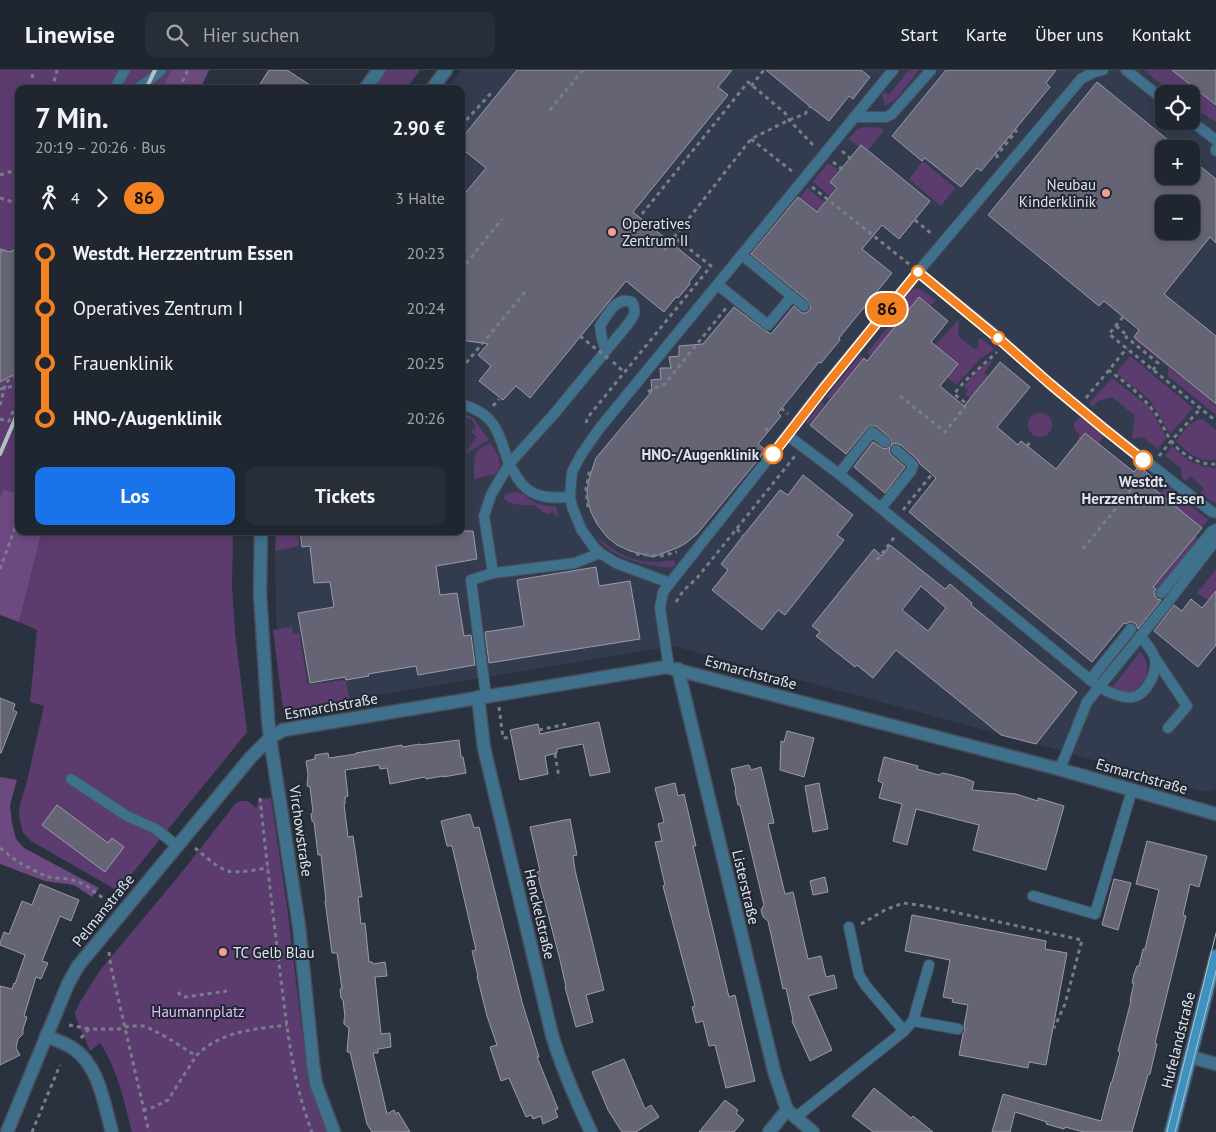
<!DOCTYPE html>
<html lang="de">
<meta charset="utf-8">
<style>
body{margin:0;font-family:"PT Sans",sans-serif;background:#282e37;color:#f1f3f6;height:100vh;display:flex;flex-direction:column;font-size:19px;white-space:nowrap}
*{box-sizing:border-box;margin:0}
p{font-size:16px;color:#a2a5aa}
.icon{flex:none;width:28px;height:28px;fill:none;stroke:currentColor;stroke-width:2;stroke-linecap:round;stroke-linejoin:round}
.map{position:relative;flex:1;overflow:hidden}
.details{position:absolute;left:15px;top:15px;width:450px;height:450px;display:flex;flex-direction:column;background:#20262f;border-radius:10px;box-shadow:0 2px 8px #0003,0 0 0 1px #3d434b}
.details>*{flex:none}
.badge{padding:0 10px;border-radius:16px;font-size:18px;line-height:32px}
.controls{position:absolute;left:1155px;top:15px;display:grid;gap:10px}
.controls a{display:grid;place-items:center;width:45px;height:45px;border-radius:10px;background:#20262f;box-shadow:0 2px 8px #0003,0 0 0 1px #3d434b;font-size:25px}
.map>.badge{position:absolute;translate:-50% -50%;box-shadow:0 0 0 2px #fff}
.legs{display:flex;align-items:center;gap:8px;height:55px;padding:0 20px;font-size:16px}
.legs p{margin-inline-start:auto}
.head{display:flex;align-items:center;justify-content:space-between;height:85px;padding:0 20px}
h1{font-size:28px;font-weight:800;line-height:38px}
.cta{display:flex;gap:10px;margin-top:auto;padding:10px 20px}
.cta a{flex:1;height:58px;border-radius:10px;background:#1a73e8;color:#fff;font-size:20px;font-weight:800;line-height:58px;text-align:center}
.cta a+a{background:#282e37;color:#f1f3f6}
ul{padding:0 20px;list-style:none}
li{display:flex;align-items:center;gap:18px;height:55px;font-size:19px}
li i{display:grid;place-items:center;width:8px;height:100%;margin:0 6px;background:currentColor}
li i::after{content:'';width:12px;height:12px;margin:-6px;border:4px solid;border-radius:50%;background:#20262f}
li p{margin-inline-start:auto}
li:first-child i{background:linear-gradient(#0000 50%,currentColor 0)}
li:last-child i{background:linear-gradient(currentColor 50%,#0000 0)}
header{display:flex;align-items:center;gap:30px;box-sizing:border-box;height:70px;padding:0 25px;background:#20262f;border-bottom:1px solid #3d434b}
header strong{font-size:24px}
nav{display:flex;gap:28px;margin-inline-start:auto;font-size:18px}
.search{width:350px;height:45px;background:#282e37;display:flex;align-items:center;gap:12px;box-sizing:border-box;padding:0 18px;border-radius:10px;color:#a2a5aa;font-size:19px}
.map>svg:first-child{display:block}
</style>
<header>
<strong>Linewise</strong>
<div class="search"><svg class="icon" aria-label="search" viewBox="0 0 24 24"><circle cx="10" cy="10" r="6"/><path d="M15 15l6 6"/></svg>Hier suchen</div>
<nav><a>Start</a><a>Karte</a><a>Über uns</a><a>Kontakt</a></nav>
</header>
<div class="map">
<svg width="1216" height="1062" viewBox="0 0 1216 1062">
<rect width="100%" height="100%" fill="#2b323f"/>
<path fill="#333c4e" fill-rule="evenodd" d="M462 0H1216V718L1213 721H1202L1059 680 674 576 293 639 287 633 276 547 275 483 277 461H461V19H447ZM1164 24H1191V51H1164ZM1164 79H1191V106H1164ZM1164 134H1191V161H1164Z"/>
<g fill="#5c3c6f">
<path d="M0 0H171L162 19H19V424L3 419 0 427Z"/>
<path d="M387 0H420L406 19H373Z"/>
<path d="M909 0H919L896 29 885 36 882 25 884 22 889 25Z"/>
<path d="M1144 0H1172L1214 34 1216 38V52L1191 36V24H1174Z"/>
<path d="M865 57 881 58 884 60 868 80 861 75 859 77 848 69 858 59Z"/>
<path d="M923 91 955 118 941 136 909 109Z"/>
<path d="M828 93 838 100 829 112 836 118 830 126 813 112Z"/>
<path d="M807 118 825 132 816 142 800 128Z"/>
<path d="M917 218 922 220 936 230 930 237 919 228 870 286 867 283 900 243 901 240V231L910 219Z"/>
<path d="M959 249 958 266 974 279 978 278V270L980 268 993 278V280L979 290 956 315 947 307 958 294 935 276Z"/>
<path d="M1134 267 1210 330V331L1216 336V345L1168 306V297L1133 269Z"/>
<path d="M860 285 863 288 830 329 827 327 822 333 825 335 808 354 806 352 809 348Z"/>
<path d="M1130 286 1193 338 1170 364 1150 330 1116 303Z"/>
<path d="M990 290 992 292 984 303 988 306 974 324 979 328 975 332 965 324 968 320 964 317 973 304Z"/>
<path d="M1112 308 1149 337 1156 348 1166 368 1158 379 1143 367 1132 369 1135 346 1112 327 1098 331 1093 337 1089 333Z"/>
<circle cx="1040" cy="355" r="12"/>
<path d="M466 345 473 348 489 370 463 385 477 367 471 362 472 359 474 360 476 357 471 349 466 348 463 349 462 347Z"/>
<path d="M1079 348H1083L1103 363 1102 364 1104 366 1099 373 1085 363 1080 370 1078 368 1079 364 1074 358V353Z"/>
<path d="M1199 349 1204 350 1216 360V390C1197 392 1189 383 1176 371L1189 355Z"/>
<path d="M490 373 498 385 500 396 496 404 474 409V394L476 382Z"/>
<path d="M1172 376C1189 392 1193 395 1216 398V433L1209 430 1200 423 1204 418 1190 406 1185 411 1182 407 1181 398 1165 386Z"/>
<path d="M1165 419H1171L1208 450 1202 458 1158 424Z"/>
<path d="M515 422C525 423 524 426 532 431 538 435 549 436 556 437L558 447 555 445 552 441 548 445 534 435C525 436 512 435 505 430L504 427 507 424Z"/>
<path d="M42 461H233L232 517 235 562 247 662 118 821 31 771 23 763 19 746 20 735 27 711 44 636 30 632 37 560 19 552Z"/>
<path d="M276 461H298L299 476 275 481Z"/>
<path d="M1195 466 1199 470 1158 521 1153 517Z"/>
<path d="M600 469C622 489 645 496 674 490L676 496C669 498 663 497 656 496 634 492 614 487 599 470Z"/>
<path d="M1216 499V521L1208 530 1197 523Z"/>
<path d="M292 557 293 564 299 563 308 615 344 610V611H346L350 635 291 644 287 643 283 639 273 560Z"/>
<path d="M1140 582C1144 587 1148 594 1147 600 1147 610 1138 621 1128 622 1123 622 1117 619 1113 617Z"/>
<path d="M271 728 287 836 303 969 309 1001 328 1062H132C124 1031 118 1000 100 973L90 981 76 948 75 943 80 932 101 899 178 807 236 733C246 729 250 731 256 739L259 729Z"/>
</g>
<g fill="#6c4980">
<path d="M171 0H209L200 19H162Z"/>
<path d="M3 419 19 424V461H42L19 552 0 545V427Z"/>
<path d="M0 707 17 710 10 735 12 753 16 769 24 778 99 818 92 827 74 815 45 811 0 794Z"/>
</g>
<g fill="#656474" stroke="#9b9aab" fill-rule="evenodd">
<path d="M269 0H287L316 19H268L260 14Z"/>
<path d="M517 0H732L718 17 728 25 633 142 701 197 689 212 690 214 678 228 676 227 664 242 626 211 530 328 516 316 503 330 479 311 491 296 478 285 488 274 461 270V128L486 98 461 78V69Z"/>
<path d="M766 0H861L870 7 853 29 849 26 829 51 807 34Z"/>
<path d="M946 0H1056L1046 13 1050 17 981 101 977 98 961 117 925 88 922 91 892 66Z"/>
<path d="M1172 0H1216V35Z"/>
<path d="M1097 12 1179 79H1164V106H1191V89L1216 109V173L1210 167 1164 224 1216 266V334L1134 267 1139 260 1104 231 1099 236 988 145ZM1164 134H1191V161H1164Z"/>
<path d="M861 75 930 131 899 169 882 155 862 179 892 203 839 268 840 270 821 293 819 292 778 343 781 346 758 374 766 380 697 464 686 473 677 478 653 487 630 481 617 475 607 467 597 454 591 442 588 432 587 421 589 409 596 388 652 321 651 310 661 309 660 298H671L669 287 679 286V276L703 274 734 237 764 260 771 264 794 236 802 243H806L809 241 811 237 808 231 751 184 798 127 817 142 837 118 830 112Z"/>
<path d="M19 177V302L0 312V179L10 182Z"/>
<path d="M919 227 948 251 931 272 958 294 940 316 964 336 1000 292 1030 317 997 357 1018 375 1021 371 1056 399 1085 363 1134 402 1139 396 1152 407 1147 413 1202 458 1153 517 1156 519 1154 522 1155 526 1157 529 1161 530 1138 559 1136 554 1133 552H1129L1126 554 1124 553 1092 592 909 442 936 408 920 394 918 390 901 375 894 373 891 376V370L889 367 876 356H870L867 358 846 384 810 355 864 288 867 291Z"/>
<path d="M873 372 884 379 887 378 890 376 889 382 891 385 905 397 885 423 854 397Z"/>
<path d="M803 405 853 445 837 465 844 470 785 545 778 540 762 560 712 520 728 500 721 494 743 466 780 420 788 425Z"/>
<path d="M300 461H473L477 489 436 496 440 525 457 523 464 566 471 565 475 595 418 605 416 596 368 604 369 606 346 610 345 607 310 613 298 543 334 537 330 512 314 513 310 476 302 477Z"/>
<path d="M890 475 945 519 950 514 972 533 971 535 1077 622 1036 674 1001 665 896 580 873 608 857 595 855 597 816 566 820 562 812 556 874 479 882 486ZM921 516 946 538 928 561 902 540Z"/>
<path d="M596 497 599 516 630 511 640 569 489 593 485 562 524 556 517 510Z"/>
<path d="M1216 521V575L1198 597 1154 561 1174 535 1182 541 1191 529 1202 538Z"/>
<path d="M0 628 15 634 13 640 17 642 1 683H0Z"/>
<path d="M599 652 610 702 590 706 583 674 557 679V683L545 686 548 704 520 710 510 660 538 654 540 664Z"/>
<path d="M787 661 814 668 804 707 780 700 781 671 784 672Z"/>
<path d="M459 670 461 687H463L466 703 443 707V706L426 709 425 707 390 714 387 698 380 699 379 695 345 700 348 726 345 727V734H344L348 767 353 766 362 827H358L361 854 365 853 369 892H372L373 894 385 892 387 906 375 907 381 964 390 963 391 977 378 979V983H373L387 1044 394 1040 396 1044 398 1042 410 1062H372L367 1054 350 982H347L349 958 344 954V950L345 947 343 930 341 928 340 919H342L337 883H332L325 831H326L321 785H318L314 752 312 751 311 744 313 742 310 717 307 716 308 705 306 691 315 689V685L328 683 329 688 356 684V683L402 675V677L420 674V675Z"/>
<path d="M884 687 918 696 917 699 939 705 943 703 964 708 974 712 972 720 1016 724 1038 731V728L1064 736 1046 800 973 780 979 755 916 739 907 775 893 771 902 734 879 728 883 713 878 711Z"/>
<path d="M749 695 751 700 761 697 774 753 768 754 785 824 793 822 808 889 821 886 826 907 834 905 837 918 808 926 832 980 810 991 792 951 793 950 786 918 783 919 768 851 763 847 761 840 764 835 740 735H738L735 721H736L731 699Z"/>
<path d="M675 713 678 726 684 724 696 776H693L729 927 735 925 755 1011 726 1018 715 975 709 976 703 951 696 953 692 937 695 936 663 816 665 815 655 772 662 771 658 754 664 752 655 718Z"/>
<path d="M819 713 828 759 813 762 805 716Z"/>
<path d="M57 735 108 773 112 768 124 777 105 802 42 755Z"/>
<path d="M470 744 474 758 479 757 522 932 539 987H537L558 1039 555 1040 558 1047 543 1054 541 1046 533 1049 531 1045 526 1047 509 1008 501 1011 490 977 497 975 487 946 477 906H478L472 881 476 880 452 776H447L441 751Z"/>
<path d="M570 749 577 785 573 786 575 800 604 920 586 925 593 952 576 957 565 917H566L560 890 537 802 540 801 530 757Z"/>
<path d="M1147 771 1207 786 1199 817 1190 814 1183 845 1186 846 1155 973 1157 974 1150 1004 1148 1005 1132 1062H1084L1065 1057 1064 1059 1046 1054 1047 1052 1015 1042 1010 1062H992L1003 1024 1101 1051 1111 1012H1112L1120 982 1118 981 1131 931H1130L1134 913H1132L1134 904 1137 896H1139L1143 879H1145L1159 820 1136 814Z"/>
<path d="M825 807 828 822 813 825 810 811Z"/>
<path d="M1114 809 1131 813 1118 860 1102 855Z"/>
<path d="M40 814 79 830 71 851 60 846 42 891 48 893 41 909 36 907 24 946 27 947 23 959V964L18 969 16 978 20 985 0 995V916L12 919 14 913 15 914 25 885 0 875V873L4 862 9 864 22 831 32 835Z"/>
<path d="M912 845 1046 871 1045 879 1067 883 1046 995 1029 992 1028 998 959 985 963 964 965 961 964 956 968 935 952 932 953 929 943 927 950 890 905 881Z"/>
<path d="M624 989 645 1039 651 1035 659 1047 636 1062H622L608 1040 592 1002Z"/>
<path d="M874 1018 911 1048 913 1046 933 1062H873L852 1046Z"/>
<path d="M725 1030 738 1040 736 1043 744 1050 734 1062H699Z"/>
</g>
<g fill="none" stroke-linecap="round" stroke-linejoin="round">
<g stroke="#484f5b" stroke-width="12">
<g id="lane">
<path d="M1103 0 1094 2 1081 9 918 202 823 318 787 365 839 404 1099 617C1108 622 1122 629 1133 627 1147 624 1157 603 1155 590 1155 584 1145 571 1140 567"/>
<path d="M1126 0 1164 30"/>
<path d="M114 19 125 0"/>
<path d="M136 19 150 10 161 0"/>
<path d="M854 47H886L892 44 931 0"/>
<path d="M1191 51 1216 70"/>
<path d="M1216 79V81"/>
<path d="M742 185 804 236"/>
<path d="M918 202 998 267 1049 313 1103 358 1212 442 1216 443"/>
<path d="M718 215 768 255 792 226"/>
<path d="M461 337 464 335C497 345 499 365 509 394"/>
<path d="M509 394 554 344 628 254C634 246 637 242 632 232 616 226 608 244 600 256L602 269 606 281"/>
<path d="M839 404 872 362 885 372"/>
<path d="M570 427C553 428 534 429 522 414 517 409 513 400 509 394L491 425 484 446 493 503 575 493 600 483"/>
<path d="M881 438 911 401 913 395 896 380"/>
<path d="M670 513 787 365"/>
<path d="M1161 523 1212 461 1216 459"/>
<path d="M1155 588 1187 636 1168 658"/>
<path d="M669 598 660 538 663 522 670 513 616 493 600 483 593 476 581 459 572 436 570 427 572 402 581 385 599 359 893 0"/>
<path d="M1090 610 1131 559"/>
<path d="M486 626 471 510 493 503"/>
<path d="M1059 699 1064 689 1087 632 1165 536 1216 470"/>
<path d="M71 709 127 746 156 759 177 776"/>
<path d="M1033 826 1095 844 1132 720"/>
<path d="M849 857 859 905 866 916 904 961"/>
<path d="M913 951 958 959"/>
<path d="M795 1048 904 961 913 951 929 895"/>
</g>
</g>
<g stroke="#484f5b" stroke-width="15">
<g id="street">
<path d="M365 19 379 0"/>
<path d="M432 19 446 0"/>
<path d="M261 461 260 524 268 649 270 668 299 856 313 994 316 1014 334 1062"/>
<path d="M678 599 774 1001 787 1040 813 1062"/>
<path d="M478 627 484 678 552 965C562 999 576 1030 591 1062"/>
<path d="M46 966C55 970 66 973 74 979 99 996 104 1034 112 1062"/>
<path d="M1191 987 1216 994"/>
<path d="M7 1062 68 914 78 896 251 687 270 668 283 660 666 597 1059 699 1216 744"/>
<path d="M769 1062 787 1040"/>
</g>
</g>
<g stroke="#484f5b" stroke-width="15">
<path id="secondary" d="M1171 1062 1216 886"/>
</g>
<g stroke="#787e89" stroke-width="3" stroke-dasharray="4 4" stroke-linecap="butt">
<path d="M32 8 34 0"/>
<path d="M751 16 764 0"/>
<path d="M52 19 57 0"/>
<path d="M179 19 188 0"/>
<path d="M550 40 583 0"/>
<path d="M461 56 492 22"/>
<path d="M461 58 467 62"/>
<path d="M751 69 793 102"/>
<path d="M842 81 851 89"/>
<path d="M997 88V85L1017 60"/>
<path d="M833 92 843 100"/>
<path d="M0 105 12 101 19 102"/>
<path d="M812 117 909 194"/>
<path d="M0 128 19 134"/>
<path d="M642 144 748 12 785 43 789 50 815 77"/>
<path d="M915 150 933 165"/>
<path d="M664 180 751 69 789 50 805 44 810 37"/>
<path d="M0 181 3 182"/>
<path d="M461 200 502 149"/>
<path d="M1123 247 1109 264 1216 351"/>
<path d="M1116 256 1128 266 1126 267 1158 293 1153 300"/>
<path d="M613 292 624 302"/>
<path d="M461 299 525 222"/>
<path d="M1108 300C1124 311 1140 324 1152 339 1160 347 1163 359 1170 369 1179 383 1199 396 1216 394"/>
<path d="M0 319 19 315"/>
<path d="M648 322 654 318 664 315 726 238"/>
<path d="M900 326 945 362 967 334 954 324 965 311 997 282"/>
<path d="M1086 328 1127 278"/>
<path d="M0 335 6 312 19 305"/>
<path d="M493 336 499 329"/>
<path d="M781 338 788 344"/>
<path d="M0 349 6 351H9L19 327"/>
<path d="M586 353 588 347 711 196 674 167"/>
<path d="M765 358 771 363"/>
<path d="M1027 376 1032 370"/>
<path d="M1159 386 1171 371 1200 339"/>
<path d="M588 437 586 419 590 398"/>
<path d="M903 440 932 404"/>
<path d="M737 459 743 466"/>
<path d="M1083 479 1144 404"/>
<path d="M636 484 661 486 677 482"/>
<path d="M877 490 896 465"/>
<path d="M0 499 19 447"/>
<path d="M676 532 683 521 697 508 795 386"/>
<path d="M499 637 503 668 511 667"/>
<path d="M539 660 566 654"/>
<path d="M555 684 559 708"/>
<path d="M260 728C266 786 273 844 280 902 287 956 292 1011 312 1062"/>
<path d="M0 778 18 792 47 807 69 809 79 812 88 817 111 834V835"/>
<path d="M195 778C205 786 216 797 228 801 238 804 257 799 268 798"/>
<path d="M861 854 885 840 903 833 926 836 1082 870 1065 934 1054 958"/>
<path d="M109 882 111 897 149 1062"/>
<path d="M178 922 181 926 185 927 227 921"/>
<path d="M69 955 90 959"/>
<path d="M81 968 88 960 90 959H119L129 956H145L168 968 196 986C220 961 255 959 287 955"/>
<path d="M143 1040 154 1037 168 1030 196 986"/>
<path d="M32 1062 60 995"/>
</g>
<use href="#lane" stroke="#3f708c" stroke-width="10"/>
<use href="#street" stroke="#3f708c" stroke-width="12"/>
<use href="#secondary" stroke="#3e92bf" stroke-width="12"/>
<g stroke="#b8bdc6" stroke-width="1">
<path d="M1167 1062 1216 863"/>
<path d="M1175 1062 1216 901"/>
</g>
<g stroke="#b8bdc6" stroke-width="4">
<path d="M146 19 155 0"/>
<path d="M0 384 19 340"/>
</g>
<path stroke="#787e89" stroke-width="3" stroke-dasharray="4 4" stroke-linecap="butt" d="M580 266 610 290"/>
</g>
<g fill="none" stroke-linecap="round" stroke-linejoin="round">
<g stroke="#fff" stroke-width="11">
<path id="line-1" d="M773 384 824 318 918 202 998 268 1049 313 1103 358 1143 390"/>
</g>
<use href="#line-1" stroke="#f58220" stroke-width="8"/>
</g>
<g fill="#f59d90" stroke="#212834" stroke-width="2">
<circle cx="1106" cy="123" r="5"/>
<circle cx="612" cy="162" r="5"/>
<circle cx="223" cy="882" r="5"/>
</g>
<g fill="#fff" stroke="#f58220" stroke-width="2.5">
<circle cx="918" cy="202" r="6"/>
<circle cx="998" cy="268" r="6"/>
<circle cx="773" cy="384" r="9"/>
<circle cx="1143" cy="390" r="9"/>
</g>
<g text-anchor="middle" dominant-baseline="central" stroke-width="4" stroke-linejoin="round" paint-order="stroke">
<g font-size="15" fill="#e0e5ed" stroke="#212834" text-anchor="start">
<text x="1096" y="114" text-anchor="end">Neubau<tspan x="1096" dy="17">Kinderklinik</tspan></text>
<text x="622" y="153">Operatives<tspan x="622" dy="17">Zentrum II</tspan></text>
<text x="233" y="882">TC Gelb Blau</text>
</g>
<g font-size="15" font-weight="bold" fill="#e0e5ed" stroke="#212834" text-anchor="end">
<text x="759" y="384">HNO-/Augenklinik</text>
<text x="1143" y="411" text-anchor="middle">Westdt.<tspan x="1143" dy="17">Herzzentrum Essen</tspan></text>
</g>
<g font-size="15" fill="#e0e5ed" stroke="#212834">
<text transform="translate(751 602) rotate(15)">Esmarchstraße</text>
<text transform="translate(331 636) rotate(-10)">Esmarchstraße</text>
<text transform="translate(1142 706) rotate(16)">Esmarchstraße</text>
<text transform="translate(301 761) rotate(82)">Virchowstraße</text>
<text transform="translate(746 817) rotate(77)">Listerstraße</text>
<text transform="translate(103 840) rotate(-51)">Pelmanstraße</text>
<text transform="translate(540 844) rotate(77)">Henckelstraße</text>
<text transform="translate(1178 970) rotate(-76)">Hufelandstraße</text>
</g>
<g font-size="15" fill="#e4bcfe" stroke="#212834">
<text x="198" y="941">Haumannplatz</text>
</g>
</g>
</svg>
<div class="controls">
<a><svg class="icon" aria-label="locate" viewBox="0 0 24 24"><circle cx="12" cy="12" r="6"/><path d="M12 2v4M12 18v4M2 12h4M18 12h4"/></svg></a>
<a>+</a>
<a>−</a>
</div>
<b class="badge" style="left:887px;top:239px;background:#f58220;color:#111">86</b>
<section class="details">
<div class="head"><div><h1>7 Min.</h1><p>20:19 – 20:26 · Bus</p></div><b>2.90 €</b></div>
<div class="legs"><svg class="icon" aria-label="walk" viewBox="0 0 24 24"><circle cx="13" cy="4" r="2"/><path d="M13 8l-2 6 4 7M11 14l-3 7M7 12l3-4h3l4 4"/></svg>4<svg class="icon" aria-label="forward" viewBox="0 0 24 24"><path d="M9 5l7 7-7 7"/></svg><b class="badge" style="background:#f58220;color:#111">86</b><p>3 Halte</p></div>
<ul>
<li><i style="color:#f58220"></i><b>Westdt. Herzzentrum Essen</b><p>20:23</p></li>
<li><i style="color:#f58220"></i><span>Operatives Zentrum I</span><p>20:24</p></li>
<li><i style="color:#f58220"></i><span>Frauenklinik</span><p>20:25</p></li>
<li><i style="color:#f58220"></i><b>HNO-/Augenklinik</b><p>20:26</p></li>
</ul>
<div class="cta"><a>Los</a><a>Tickets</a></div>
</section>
</div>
